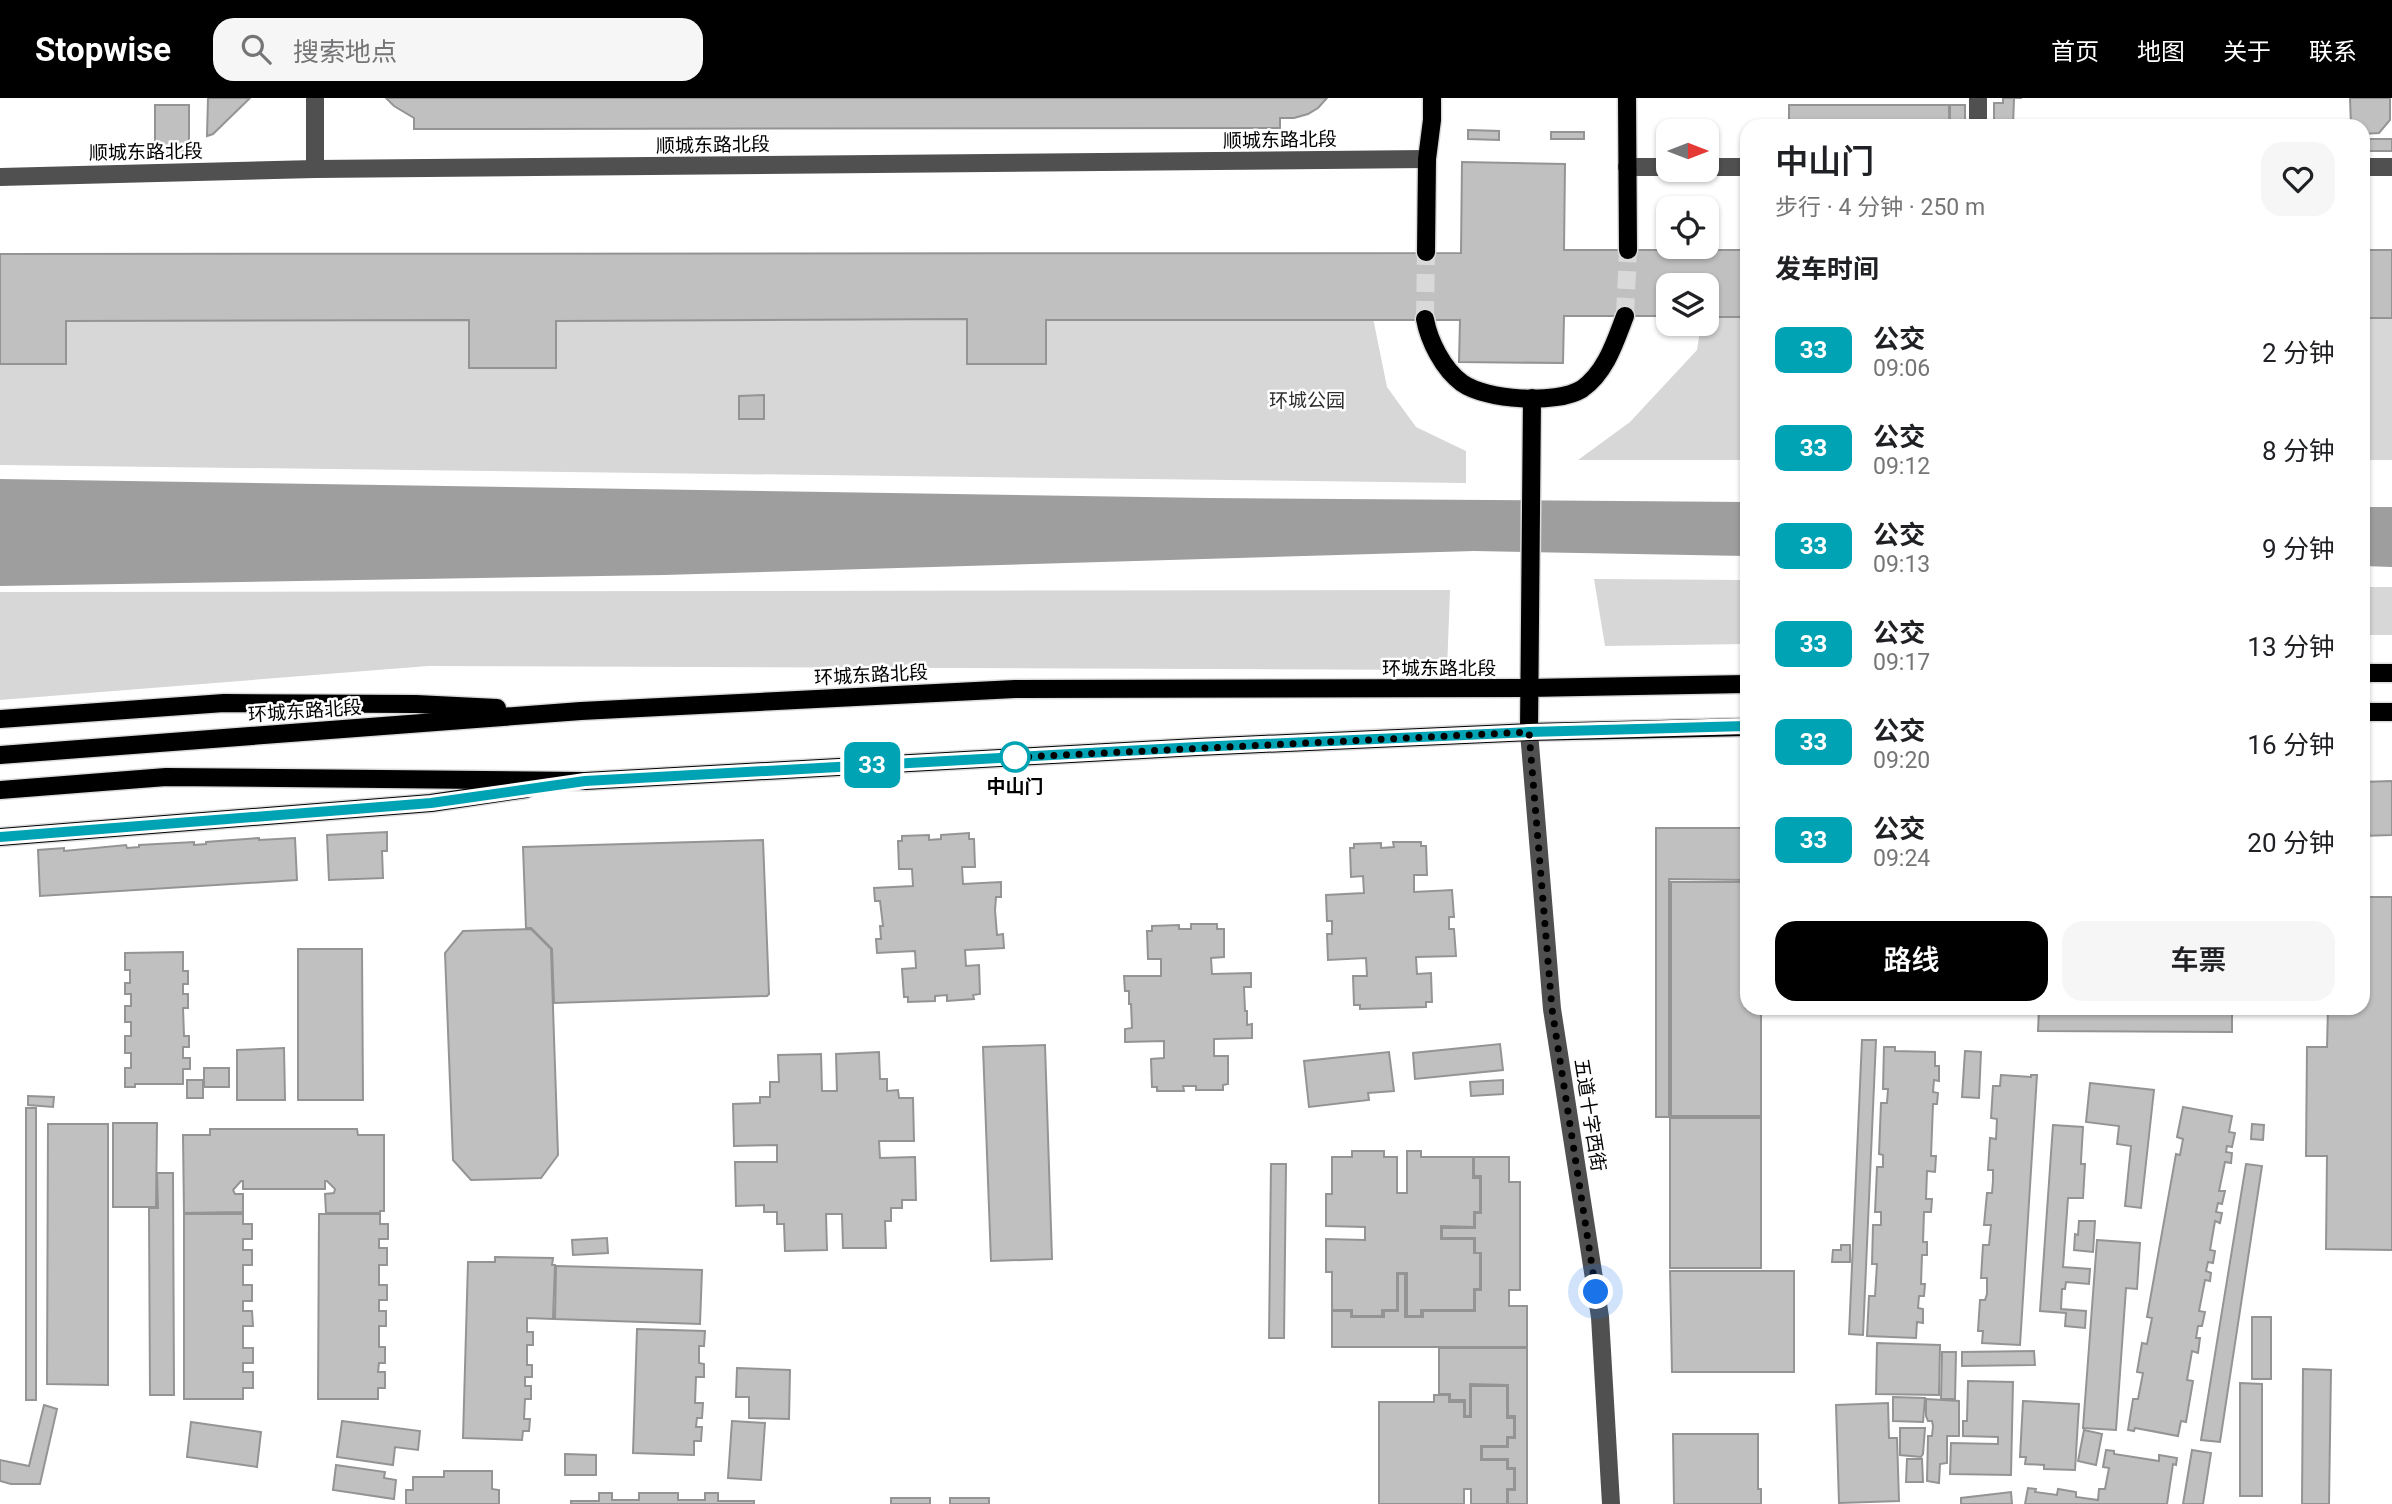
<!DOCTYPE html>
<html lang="zh">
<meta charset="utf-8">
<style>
body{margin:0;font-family:Roboto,"Noto Sans SC",sans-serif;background:#f6f6f6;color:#202124;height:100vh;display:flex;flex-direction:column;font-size:26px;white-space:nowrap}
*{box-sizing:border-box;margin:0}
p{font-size:23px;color:#757577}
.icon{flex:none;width:38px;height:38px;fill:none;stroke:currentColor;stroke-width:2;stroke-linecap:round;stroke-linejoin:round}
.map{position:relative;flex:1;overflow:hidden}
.side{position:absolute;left:1740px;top:21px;width:630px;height:896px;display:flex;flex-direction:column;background:#fff;border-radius:21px;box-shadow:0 2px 5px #0004}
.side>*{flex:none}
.badge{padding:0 14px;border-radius:10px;font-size:24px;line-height:46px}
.needle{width:46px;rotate:90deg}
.controls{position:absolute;left:1656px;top:21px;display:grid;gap:14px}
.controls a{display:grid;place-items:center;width:63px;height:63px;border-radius:14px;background:#fff;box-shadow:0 2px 5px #0004;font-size:35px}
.you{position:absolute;width:35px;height:35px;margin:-18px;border:5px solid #fff;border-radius:50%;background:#1a73e8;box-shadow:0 0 0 10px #1a73e833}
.map>.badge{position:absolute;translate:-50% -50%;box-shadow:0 0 0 4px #fff}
h2{padding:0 35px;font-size:26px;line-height:63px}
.round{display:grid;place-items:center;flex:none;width:74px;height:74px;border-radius:21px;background:#f6f6f6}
.summary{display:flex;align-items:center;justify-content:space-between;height:119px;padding:0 35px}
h1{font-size:33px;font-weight:600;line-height:52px}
.action{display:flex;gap:14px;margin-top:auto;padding:14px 35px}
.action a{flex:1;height:80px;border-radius:21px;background:#000;color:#fff;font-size:28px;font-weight:600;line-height:80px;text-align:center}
.action a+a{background:#f6f6f6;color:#202124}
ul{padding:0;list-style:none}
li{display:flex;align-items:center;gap:21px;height:98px;padding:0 35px}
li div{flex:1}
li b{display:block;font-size:26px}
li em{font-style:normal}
li .badge{min-width:77px;font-weight:700;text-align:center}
header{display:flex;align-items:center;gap:42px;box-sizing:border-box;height:98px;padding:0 35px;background:#000;color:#fff}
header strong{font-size:33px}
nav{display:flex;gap:38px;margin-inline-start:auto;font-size:24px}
.search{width:490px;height:63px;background:#f6f6f6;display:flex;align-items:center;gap:18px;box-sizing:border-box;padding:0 24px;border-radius:21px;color:#757577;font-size:26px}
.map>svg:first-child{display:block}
</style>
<header>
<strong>Stopwise</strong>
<div class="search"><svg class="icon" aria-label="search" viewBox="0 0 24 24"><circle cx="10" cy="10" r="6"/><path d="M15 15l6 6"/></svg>搜索地点</div>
<nav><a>首页</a><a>地图</a><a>关于</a><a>联系</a></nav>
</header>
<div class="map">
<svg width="2392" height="1406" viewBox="0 0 2392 1406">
<rect width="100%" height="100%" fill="#fff"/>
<g fill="#d7d7d7">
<path d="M1706 219H1746V362H1578L1630 324 1697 252 1701 226H1706Z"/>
<path d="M1373 220 1387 289 1416 329 1466 353V385L0 367V266H66V223L469 222 470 270H556V223L967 221V266L1046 265V222Z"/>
<path d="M2362 220H2392V362H2363Z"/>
<path d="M1594 481 1746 482V546L1605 548Z"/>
<path d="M2362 489H2392V537H2363Z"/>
<path d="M1450 492 1447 572 428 568 0 602V494Z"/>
</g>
<g fill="#9e9e9e">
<path d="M0 381 1209 400 1746 404V458L1474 453 664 477 0 488Z"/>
<path d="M2362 409H2392V469L2363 468Z"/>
</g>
<g fill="#c0c0c0" stroke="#949494" stroke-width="2">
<path d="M208 0H250L213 36 207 38Z"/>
<path d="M386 0H1327L1318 10 1308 16 1294 20H1280V30L414 31V20L394 8Z"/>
<path d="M2003 0H2022H2014L2013 28H1994V5H2003Z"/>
<path d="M2350 0H2390V22L2379 35 2362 36V28H2351Z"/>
<rect x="155" y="7" width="34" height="48"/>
<rect x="1789" y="7" width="160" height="21"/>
<rect x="1950" y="7" width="15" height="21"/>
<path d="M1468 32 1499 33V42L1468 41Z"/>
<rect x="1551" y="34" width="33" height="7"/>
<rect x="2362" y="41" width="30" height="12"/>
<path d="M1462 64 1565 66 1564 152H1746V219H1706V187H1668V218H1564L1563 265 1459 264 1460 222H1046V266H967V221L556 223V270H469V222L66 223V266H0V156L1461 155Z"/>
<rect x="2362" y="152" width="30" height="68"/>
<path d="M764 297V321H739V298Z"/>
<path d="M2392 683V737L2362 738V684Z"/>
<path d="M1656 730H1746V782L1669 781V1019H1656Z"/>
<path d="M387 734V753H382L383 780 329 782 327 737Z"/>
<path d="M969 735V741H974L975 769H962L963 786 1001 784V799H996L995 812 997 837 1003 836 1004 850 965 852 966 868 979 867 980 896 973 897 974 901 947 903V897L935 898V903L908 904V899H904L902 871 916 870 915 853 877 855 876 841H881L880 828H883L880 803H875L874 790 913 788 912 771H899L898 743H902V738L929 737V742L941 741V737Z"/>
<path d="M259 740V742L295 740 297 782 40 798 38 752 64 750V753L126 747 127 750 139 749V747L194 744V747L206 746V744Z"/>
<path d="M763 742 769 896 767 898 554 905 552 851 531 830H526L523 749Z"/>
<path d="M1393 744H1421V748H1426L1427 777H1414V794L1452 792 1454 819H1449V831H1454L1456 858 1416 859 1417 876 1431 875 1432 904H1426V909L1360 911V907H1354L1353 878H1367L1366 860 1328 862 1327 836H1332V823H1327L1326 797 1364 795 1363 778 1351 779 1350 750H1354V746L1381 745V750L1394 749Z"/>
<path d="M1671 784H1746V910H1761V1018H1671Z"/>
<path d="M2362 799H2392V1152L2326 1151 2327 1058H2306L2307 949H2327L2328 910H2362Z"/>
<path d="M1191 826H1217V831H1224V859L1211 860 1212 876 1251 875V889H1244L1245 913H1247V927L1252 926V940L1214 941V958H1228V986L1223 987V992H1196V988H1183L1184 993H1157V989H1152L1151 961 1164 960V943L1125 944V931L1132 930 1131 906H1129V893H1125L1124 878H1161V861H1148L1147 833H1152V828L1179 827V831H1191Z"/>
<path d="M531 831 551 851 558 1057 541 1080 471 1082 453 1062 445 855 463 833Z"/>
<path d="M298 851H362L363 1002H298Z"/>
<path d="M183 854V873H188V886H183V896H188V910H183L184 938H189V949H183V960H190V971H183V986H135V989H125V970H131V955H125V938H131V924H125V908H131V896H125V885H130V872H125V855Z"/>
<path d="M2039 910H2232V934L2038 933Z"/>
<path d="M1862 942H1876L1863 1237 1849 1236Z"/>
<path d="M1500 946 1503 972 1415 981 1413 955Z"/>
<path d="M1045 947 1052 1161 991 1163 983 949Z"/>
<path d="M1884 949H1895V953L1935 954V968H1939V983L1934 982 1933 994 1938 995 1937 1006H1933L1931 1058H1936L1935 1074 1927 1073 1926 1101H1932L1931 1114H1924L1923 1144H1927V1157H1922L1921 1186H1925L1924 1198H1919L1918 1210 1923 1211V1225L1917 1224 1916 1240 1867 1238 1869 1198H1875L1877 1166H1872L1873 1127H1881V1114H1875L1877 1069H1883V1057L1879 1056 1881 1005H1887L1888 991H1883Z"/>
<path d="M284 950 285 1002H237V952Z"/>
<path d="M1965 953 1981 954 1979 1000 1962 999Z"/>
<path d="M879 954 880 981H887V993L898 992 899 1000H913L914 1043H879L880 1060 915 1059 916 1102H902V1110H891V1123H885L886 1150H843L842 1116H826L827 1152 785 1153 784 1126H777V1114H764V1107L736 1108 735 1064H777V1047L734 1048 733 1006 760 1005V999H770V984H779L778 957 821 956 822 993H837L836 956Z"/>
<path d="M1389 954 1394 993 1368 995 1369 1002 1309 1009 1304 963Z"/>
<rect x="204" y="970" width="25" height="19"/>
<path d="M2001 977 2031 979V977H2037L2020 1247 1982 1245 1983 1233H1978L1980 1202H1985L1987 1196V1180H1981L1983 1147H1989L1991 1127H1984L1987 1095H1992L1993 1083V1072H1988L1990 1040 1996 1041 1997 1021 1991 1020 1993 988H2000Z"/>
<rect x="187" y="982" width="16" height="18"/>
<path d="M1503 982V996L1471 998 1470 984Z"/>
<path d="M2090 985 2154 992 2141 1110 2125 1108 2131 1048 2117 1046 2119 1028 2086 1024Z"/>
<path d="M28 998 54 999 53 1009 28 1007Z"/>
<path d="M2183 1009 2232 1018 2229 1034 2235 1035 2232 1049 2227 1048 2226 1054 2232 1055 2231 1065 2225 1064 2219 1093H2225L2222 1106 2218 1105 2216 1114 2222 1115 2220 1125 2215 1123 2210 1152 2215 1153 2213 1165 2208 1164 2206 1173 2211 1175 2210 1183 2205 1182 2199 1213 2205 1214 2202 1228H2198L2196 1240H2200L2198 1255 2192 1253 2187 1282 2193 1283 2186 1324 2181 1323 2178 1338 2135 1330 2134 1333 2128 1332 2133 1301H2138L2143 1275 2137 1274 2142 1245 2147 1246 2152 1220 2147 1219 2176 1056 2180 1057 2183 1041 2177 1039Z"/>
<rect x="26" y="1010" width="10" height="292"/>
<rect x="1670" y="1020" width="91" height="150"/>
<path d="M113 1025H157L156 1109H113Z"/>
<path d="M48 1026H108V1287L47 1286Z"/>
<path d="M2252 1026 2264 1027 2263 1042 2251 1041Z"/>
<path d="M2053 1027 2083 1029 2081 1063V1066H2085L2083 1100H2068L2063 1169 2090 1171 2089 1186 2066 1184 2065 1191H2062L2061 1211 2086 1213 2085 1230 2065 1228 2066 1215 2040 1213Z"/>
<path d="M210 1031H357L358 1037H384V1113H380V1115H326L325 1096 334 1095 335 1091 327 1083H325V1091H243V1083H241L233 1092 235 1096H243V1114L184 1115 183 1037H210Z"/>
<path d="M1352 1053H1384V1059H1397V1095H1407V1053H1421V1059H1473V1080H1480V1114H1474V1129L1441 1128V1141H1474V1155H1480V1191H1474V1212H1421V1218H1407V1175H1397V1212H1382V1218H1352V1212H1332V1174H1326V1141L1365 1142V1129L1326 1128V1096H1332V1059H1352Z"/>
<path d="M1474 1059H1509V1084H1520V1192H1509V1208H1527V1249H1332V1213H1351V1219H1384V1213H1398V1176H1405V1219H1423V1213H1475V1192H1481V1155H1475V1140H1442V1130H1475V1115H1481V1078H1474Z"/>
<path d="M1271 1066H1286L1284 1240H1269Z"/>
<path d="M2246 1066 2262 1068 2220 1344 2201 1342Z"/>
<path d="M157 1075H173L174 1297H150L149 1110H158Z"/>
<path d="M184 1116H243V1126H252V1141H243V1152H252V1167H243V1187H252V1203H243V1213H252L253 1228H243V1250H253V1265H243V1274H253V1290H243V1301H184Z"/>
<path d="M319 1116H380V1126H388V1141H379V1150H387V1167H379V1187H387V1202H379V1213H386V1228H379V1249H385V1265H379L378 1274H385V1290H378V1301H318Z"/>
<path d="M2079 1123H2095L2093 1154 2074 1152 2075 1136 2078 1137Z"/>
<path d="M607 1140 608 1155 573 1157 572 1142Z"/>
<path d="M2097 1142 2140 1145 2137 1191 2126 1190 2116 1332 2083 1330Z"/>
<path d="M1841 1147H1850V1164H1832L1833 1152H1841Z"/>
<path d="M495 1159 553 1160 552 1167H555L553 1221 527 1220V1234H533V1247H527V1267H532V1279H525V1288H531V1301H525L524 1321H530L529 1333H523L522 1342 463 1340 468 1164H495Z"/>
<path d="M556 1168 702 1172 700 1226 555 1221Z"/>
<path d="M1670 1173H1794V1274H1672Z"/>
<rect x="2252" y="1219" width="19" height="62"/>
<path d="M637 1231 705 1233 704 1248H699V1265L704 1266V1279H696L695 1305H703L702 1320H697L696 1329H702L701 1343H694V1357L633 1355Z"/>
<path d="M1877 1245 1940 1247 1939 1297 1876 1296Z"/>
<path d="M1439 1250H1527V1406H1508V1392H1515V1370H1508V1361H1482V1349H1508V1340H1515V1318H1508V1287L1470 1286V1318H1465V1302H1450V1296H1439Z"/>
<path d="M2034 1253 2035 1267 1962 1268V1254Z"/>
<path d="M1942 1254H1956L1955 1301H1941Z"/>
<path d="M737 1270 790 1272 789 1321 749 1320V1299H736Z"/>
<path d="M2303 1271 2331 1272 2329 1406H2302Z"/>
<path d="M1968 1283 2013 1284 2011 1377 1950 1376 1951 1345 1998 1346V1339L1963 1338V1323H1967Z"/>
<path d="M2240 1285 2262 1286V1398H2240Z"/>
<path d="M1471 1288H1507V1320H1514V1339H1507V1348H1481V1362H1507V1371H1514V1391H1507V1406H1471V1391H1464V1406H1379V1304H1434V1297H1449V1304H1464V1319H1471Z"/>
<path d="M1893 1299 1925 1300 1923 1324 1893 1323Z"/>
<path d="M1926 1301 1959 1303V1338H1947V1365L1940 1366 1939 1385 1927 1383 1928 1338H1932L1933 1328 1932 1323H1928L1926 1318Z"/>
<path d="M2023 1303 2079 1306 2075 1372 2044 1371V1367L2025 1366 2026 1359H2020Z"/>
<path d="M1888 1305 1889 1340H1897L1899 1403 1839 1405 1836 1307Z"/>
<path d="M44 1307 57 1311 40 1386H11L0 1383V1362L29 1368Z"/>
<path d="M342 1323 420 1333 418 1352 395 1349 393 1367 337 1359Z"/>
<path d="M732 1323 765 1325 761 1382 728 1380Z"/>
<path d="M191 1324 261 1334 257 1369 187 1359Z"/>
<path d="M1900 1330H1925L1923 1356 1921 1359 1900 1357Z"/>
<path d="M2084 1332 2102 1336 2096 1367 2078 1363Z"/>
<path d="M1673 1336H1758V1391H1761V1406H1674Z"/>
<path d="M2106 1352 2114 1353V1356L2159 1363V1357L2177 1360 2176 1367 2173 1366 2167 1406H2025L2028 1390 2036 1391 2035 1394 2057 1397 2058 1391 2076 1394V1399L2098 1402 2099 1391H2105L2109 1370 2103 1369Z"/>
<path d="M2192 1352 2211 1355 2203 1406H2183Z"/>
<path d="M565 1356 596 1357V1377H565Z"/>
<path d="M1907 1361H1922L1923 1384H1906Z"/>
<path d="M336 1367 385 1374 384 1380 396 1382 394 1401 333 1392Z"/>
<path d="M444 1373H492V1391L499 1392V1406H406V1392H413V1379H444Z"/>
<path d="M2011 1394 2012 1406H1961V1400Z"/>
<path d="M599 1395H612V1402H639V1395H678V1402H705V1395H718V1403H754V1406H571V1403H599Z"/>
<rect x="891" y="1400" width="39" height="6"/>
<rect x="950" y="1400" width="39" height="6"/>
</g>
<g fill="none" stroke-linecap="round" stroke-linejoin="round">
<g stroke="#d9d9d9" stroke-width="18" stroke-dasharray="18 9" stroke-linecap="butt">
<path d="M1625 218 1628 152"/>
<path d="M1425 221 1426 154"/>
</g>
<g stroke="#dbdbdb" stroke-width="21">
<g id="major">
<path d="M1627 0 1628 152"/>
<path d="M1426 154 1427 61 1432 22V0"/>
<path d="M1425 221C1429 243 1443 271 1462 285 1486 302 1556 307 1582 291 1606 274 1615 244 1625 218"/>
<path d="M2362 575H2392"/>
<path d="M2362 614H2392"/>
<path d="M0 621 224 605 416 606 497 610"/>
<path d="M1529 634 1532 300"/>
<path d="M0 657 581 613 1015 591 1528 590 1746 586"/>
<path d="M0 692 166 679 585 683 1197 649 1529 634 1746 629"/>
<path d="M0 739 431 705 526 691"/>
</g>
</g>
<g stroke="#505050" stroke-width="18">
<path d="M315 0V71"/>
<path d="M1978 0V28"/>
<path d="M1627 69H1668"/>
<path d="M1706 69H1746"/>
<path d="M2362 69H2392"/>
<path d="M0 79 315 71 1427 61"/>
<path d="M1529 634 1552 911 1600 1219 1611 1406"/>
</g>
<use href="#major" stroke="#000" stroke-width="18"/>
</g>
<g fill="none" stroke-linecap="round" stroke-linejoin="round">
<g stroke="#fff" stroke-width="16">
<path id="line" d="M0 739 431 705 585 683 1197 649 1529 634 1746 628"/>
</g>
<use href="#line" stroke="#00a3b4" stroke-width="10"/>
<path stroke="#000" stroke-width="7" stroke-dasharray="0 12.6" d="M1015 659 1003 660 1529 634 1552 911 1596 1194"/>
</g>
<circle fill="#fff" stroke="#00a3b4" stroke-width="3.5" cx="1015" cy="659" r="14"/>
<g text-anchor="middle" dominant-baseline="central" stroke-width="5" stroke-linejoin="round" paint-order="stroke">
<g font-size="19" fill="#000" stroke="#fff">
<text transform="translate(1280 42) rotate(-1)">顺城东路北段</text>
<text transform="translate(713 47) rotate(-1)">顺城东路北段</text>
<text transform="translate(146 54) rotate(-1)">顺城东路北段</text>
<text x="1439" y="570">环城东路北段</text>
<text transform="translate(871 577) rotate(-3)">环城东路北段</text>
<text transform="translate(305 613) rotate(-4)">环城东路北段</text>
<text transform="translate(1590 1017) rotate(81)">五道十字西街</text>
</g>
<g font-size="19" fill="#2e2e2e" stroke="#fff">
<text x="1307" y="302">环城公园</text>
</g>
<g font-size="19" font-weight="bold" fill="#000" stroke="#fff">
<text x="1015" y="688">中山门</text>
</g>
</g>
</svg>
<div class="controls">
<a><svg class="needle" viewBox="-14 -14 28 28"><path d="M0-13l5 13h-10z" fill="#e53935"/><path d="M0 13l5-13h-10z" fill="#757577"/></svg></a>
<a><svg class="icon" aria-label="locate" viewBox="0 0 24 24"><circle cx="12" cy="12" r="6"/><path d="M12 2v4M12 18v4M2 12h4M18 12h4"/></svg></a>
<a><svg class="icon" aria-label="layers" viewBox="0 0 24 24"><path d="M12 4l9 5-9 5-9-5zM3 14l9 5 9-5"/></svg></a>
</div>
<div class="you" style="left:1596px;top:1194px"></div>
<b class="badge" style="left:872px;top:667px;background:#00a3b4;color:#fff">33</b>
<section class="side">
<div class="summary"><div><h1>中山门</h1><p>步行 · 4 分钟 · 250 m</p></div><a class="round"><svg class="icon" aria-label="heart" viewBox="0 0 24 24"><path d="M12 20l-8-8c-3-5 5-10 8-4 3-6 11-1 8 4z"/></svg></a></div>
<h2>发车时间</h2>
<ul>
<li><span class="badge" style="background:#00a3b4;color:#fff">33</span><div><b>公交</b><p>09:06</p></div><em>2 分钟</em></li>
<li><span class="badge" style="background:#00a3b4;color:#fff">33</span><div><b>公交</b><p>09:12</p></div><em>8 分钟</em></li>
<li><span class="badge" style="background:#00a3b4;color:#fff">33</span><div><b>公交</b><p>09:13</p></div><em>9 分钟</em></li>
<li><span class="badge" style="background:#00a3b4;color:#fff">33</span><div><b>公交</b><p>09:17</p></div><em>13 分钟</em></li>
<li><span class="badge" style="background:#00a3b4;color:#fff">33</span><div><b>公交</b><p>09:20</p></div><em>16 分钟</em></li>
<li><span class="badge" style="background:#00a3b4;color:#fff">33</span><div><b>公交</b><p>09:24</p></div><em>20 分钟</em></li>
</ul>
<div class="action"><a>路线</a><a>车票</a></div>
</section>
</div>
